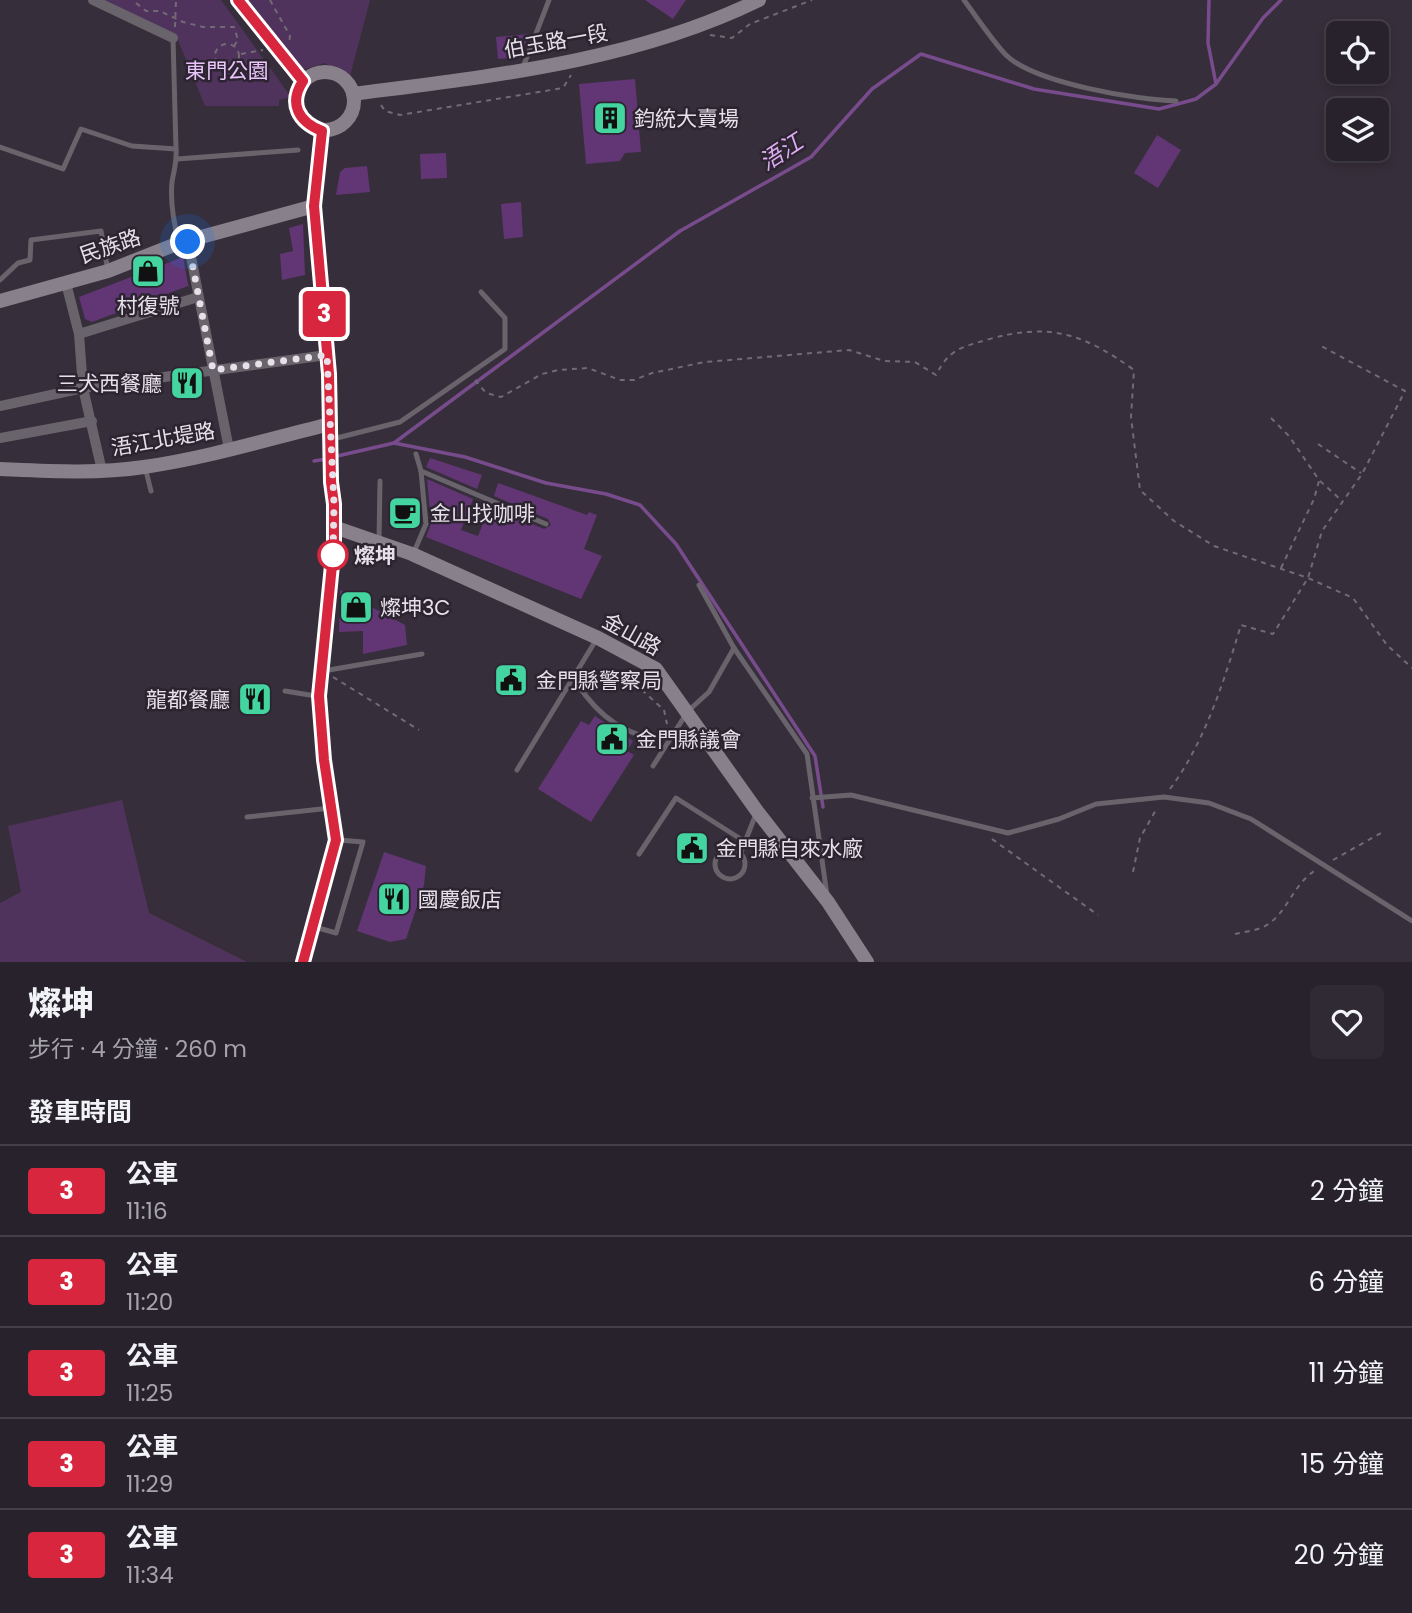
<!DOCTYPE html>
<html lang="zh-TW">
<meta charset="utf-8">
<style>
body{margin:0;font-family:Poppins,"Noto Sans TC",sans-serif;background:#302a34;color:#f1f3f6;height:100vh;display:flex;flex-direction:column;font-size:26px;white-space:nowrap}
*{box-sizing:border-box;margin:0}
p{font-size:23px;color:#a5a4a9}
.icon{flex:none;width:38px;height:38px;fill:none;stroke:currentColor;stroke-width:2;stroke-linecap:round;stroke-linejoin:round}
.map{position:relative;height:962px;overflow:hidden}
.panel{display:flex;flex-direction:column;background:#28222c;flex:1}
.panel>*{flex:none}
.badge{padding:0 14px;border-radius:5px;font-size:24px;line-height:46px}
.buttons{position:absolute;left:1326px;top:21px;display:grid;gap:14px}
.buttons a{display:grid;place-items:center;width:63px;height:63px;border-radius:10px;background:#28222c;box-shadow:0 4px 10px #0003,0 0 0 2px #443f48;font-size:35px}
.you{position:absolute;width:35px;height:35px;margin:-18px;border:5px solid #fff;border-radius:50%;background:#1a73e8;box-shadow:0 0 0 10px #1a73e833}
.map>.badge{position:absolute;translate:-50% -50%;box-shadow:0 0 0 4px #fff}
h2{padding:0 28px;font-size:26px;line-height:63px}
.round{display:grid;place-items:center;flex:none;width:74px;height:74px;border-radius:10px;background:#302a34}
.summary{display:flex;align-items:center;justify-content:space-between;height:119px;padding:0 28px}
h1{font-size:33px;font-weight:800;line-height:52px}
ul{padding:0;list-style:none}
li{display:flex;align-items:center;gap:21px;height:91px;padding:0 28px;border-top:2px solid #443f48}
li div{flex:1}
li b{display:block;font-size:26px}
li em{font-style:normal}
li .badge{min-width:77px;font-weight:700;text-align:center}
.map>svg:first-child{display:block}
</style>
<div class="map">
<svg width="1412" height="962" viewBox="0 0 1412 962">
<rect width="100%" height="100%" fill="#362e3a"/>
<g fill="#50335d">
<path d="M104 0H221L291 97 279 100V106H205L176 35Z"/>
<path d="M244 0H370L350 76 324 63 305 69 296 66Z"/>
<path d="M122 800 149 913 247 962H0V903L21 892 8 826Z"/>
</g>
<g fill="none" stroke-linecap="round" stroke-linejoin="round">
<g stroke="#784c8c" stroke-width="3.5">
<path d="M1216 84 1263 18 1281 0"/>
<path d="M394 443 465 457 546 483 606 494 640 505 676 544 815 756 823 807"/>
<path d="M333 457 394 443 680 231 811 157 872 89 921 54 1034 89 1159 109 1196 99 1216 84 1208 43 1209 0"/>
<path d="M314 461 326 459"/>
</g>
</g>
<g fill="#623674">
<path d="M645 0H686L673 19Z"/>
<path d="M529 34 521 57 498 59 496 37Z"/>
<path d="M635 79 641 152 625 153 620 161 586 164 579 84Z"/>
<path d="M1157 135 1181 150 1158 188 1134 173Z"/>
<path d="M446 153 447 178 421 179 420 154Z"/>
<path d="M367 166 370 192 336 195 340 172 345 168Z"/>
<path d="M521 202 523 237 504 239 501 204Z"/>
<path d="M303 224 305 275 282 280 280 254 293 251 289 228Z"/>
<path d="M183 257 189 289 188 286 92 322 85 319 79 297Z"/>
<path d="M430 458 482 475 477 489 426 467Z"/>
<path d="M427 479 473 499 461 530 478 536 490 506 544 529 551 525 548 519 494 496 498 483 587 515 589 512 597 515 584 549 602 556 581 599 426 537 431 524Z"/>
<path d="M340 590 405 625 407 645 363 654V631L339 632Z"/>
<path d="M595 716 633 741 627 751 634 755 591 822 538 789 581 721 589 725Z"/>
<path d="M384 852 426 866 424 885 406 939 390 942 357 931Z"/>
</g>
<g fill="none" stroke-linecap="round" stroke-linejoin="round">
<g stroke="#726b76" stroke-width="2" stroke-dasharray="5 5" stroke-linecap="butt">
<path d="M270 0 290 36 289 43"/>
<path d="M136 3 146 11H160L183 22 203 27H234L238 40 234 46"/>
<path d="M175 27 176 0"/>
<path d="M710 35 732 38 750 24 812 0"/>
<circle cx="227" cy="56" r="12"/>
<path d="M241 54 263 50"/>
<path d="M381 105 385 111 400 115 563 88 571 75"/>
<path d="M475 380 486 393 501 397 542 374 558 370 588 368 620 380H634L652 373 705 362 849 350 884 361 915 362 936 375C949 350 959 348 986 340 1048 322 1083 333 1134 370L1131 417 1140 490 1174 521 1214 546 1308 578 1353 598 1387 645 1412 668"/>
<path d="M1271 418 1289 436 1319 480 1342 501"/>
<path d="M1318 444 1361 473"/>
<path d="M1281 568 1314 499 1319 481"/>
<path d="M588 674 621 675 640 684 643 691 664 710 667 724"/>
<path d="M333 677 419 730"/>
<path d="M1170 789C1205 742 1224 681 1241 625L1273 634 1308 578 1322 531 1362 474 1405 391 1321 346"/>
<path d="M992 839 1098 915"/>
<path d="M1333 860 1381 833"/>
<path d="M1133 872 1140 838 1157 808"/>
<path d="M1235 934C1244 932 1254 931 1263 927 1286 917 1293 883 1316 870"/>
</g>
<g stroke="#69646b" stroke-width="5">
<path d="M964 0C975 15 994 43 1006 55 1034 83 1137 100 1176 101"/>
<path d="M173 38 176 149"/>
<path d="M523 67 549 0"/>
<path d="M0 147 63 169 81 129 132 146 176 149C177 161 174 170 172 182 170 201 174 224 179 243"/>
<path d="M177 159 298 150"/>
<path d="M0 280 18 263 30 260 31 240 101 231 108 271"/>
<path d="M333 439 400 422 505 349V318L481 292"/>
<path d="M145 467 151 491"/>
<path d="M421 471 546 524"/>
<path d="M379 540 380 481"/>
<path d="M414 552 426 524 421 471 416 454"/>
<path d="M699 585 734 648 807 754 827 895"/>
<path d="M580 670 578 685C598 715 627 739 665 738L671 733"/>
<path d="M323 671 422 654"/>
<path d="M285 691 316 696"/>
<path d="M653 766 688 711 709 692 734 648"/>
<path d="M517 770 596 640"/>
<path d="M812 798 851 795 1008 833 1059 819 1096 804 1164 797 1209 803 1251 819 1412 921"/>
<path d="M247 817 331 808"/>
<circle cx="730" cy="864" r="15"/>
<path d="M741 852 756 814"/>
<path d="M639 854 676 798 747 843"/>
<path d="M315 927 336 933 363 842 339 840"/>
</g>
<g stroke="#69646b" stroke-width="10">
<path d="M93 0 173 38"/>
<path d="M188 242 229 449"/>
<path d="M66 283 79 334 83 388 102 471"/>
<path d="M79 334 198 297"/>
<path d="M0 406 83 388 327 355"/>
<path d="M0 438 92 421"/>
</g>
<g stroke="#88818b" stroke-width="14">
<path d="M238 0 303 81"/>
<circle cx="325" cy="101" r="29"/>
<path d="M353 94C491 76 632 62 759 0"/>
<path d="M0 301 108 271 179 243 314 206"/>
<path d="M0 469C47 471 97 474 144 467 207 458 269 439 330 424"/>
<path d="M334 527 412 554 598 638 656 669 757 811 828 902 867 962"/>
<path d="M303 962 336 840 324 760 319 696 334 545V504L331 482 330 394 314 206 322 131"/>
</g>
</g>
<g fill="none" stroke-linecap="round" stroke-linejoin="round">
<g stroke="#fff" stroke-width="16">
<path id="line" d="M238 0 303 81C288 104 299 122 322 131L314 206 329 374 331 482 334 504V545L319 696 324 760 336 840 303 962"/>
</g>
<use href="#line" stroke="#d7263d" stroke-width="10"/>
<path stroke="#e6e0e9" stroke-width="7" stroke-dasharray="0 12.6" d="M188 242 213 370 327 355 334 504 333 555"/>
</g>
<defs>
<g id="building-square" transform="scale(1.75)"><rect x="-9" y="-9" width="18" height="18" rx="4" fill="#43d4a0" stroke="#2c2430"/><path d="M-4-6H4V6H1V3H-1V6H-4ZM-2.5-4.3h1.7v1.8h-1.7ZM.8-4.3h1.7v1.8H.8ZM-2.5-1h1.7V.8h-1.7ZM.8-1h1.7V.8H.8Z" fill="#111"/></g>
<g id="shop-square" transform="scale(1.75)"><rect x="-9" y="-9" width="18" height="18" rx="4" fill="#43d4a0" stroke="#2c2430"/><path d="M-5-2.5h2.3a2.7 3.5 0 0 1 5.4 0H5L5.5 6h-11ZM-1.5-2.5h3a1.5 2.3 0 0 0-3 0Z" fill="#111"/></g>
<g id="restaurant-square" transform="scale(1.75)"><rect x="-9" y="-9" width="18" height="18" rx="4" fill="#43d4a0" stroke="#2c2430"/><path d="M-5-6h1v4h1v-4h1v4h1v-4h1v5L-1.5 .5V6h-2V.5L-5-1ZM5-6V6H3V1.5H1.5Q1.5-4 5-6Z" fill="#111"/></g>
<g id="cafe-square" transform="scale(1.75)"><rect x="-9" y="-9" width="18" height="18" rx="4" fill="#43d4a0" stroke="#2c2430"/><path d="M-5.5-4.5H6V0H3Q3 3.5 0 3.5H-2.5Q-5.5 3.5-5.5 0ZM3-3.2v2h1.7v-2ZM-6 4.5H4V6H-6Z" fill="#111"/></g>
<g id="civic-square" transform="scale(1.75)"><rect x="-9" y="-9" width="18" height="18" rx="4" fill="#43d4a0" stroke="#2c2430"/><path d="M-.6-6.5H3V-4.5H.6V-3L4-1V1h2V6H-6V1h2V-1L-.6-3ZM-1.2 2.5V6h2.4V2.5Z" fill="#111"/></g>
</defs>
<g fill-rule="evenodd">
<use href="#building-square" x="610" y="118"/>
<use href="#shop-square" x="148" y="271"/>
<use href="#restaurant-square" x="187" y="383"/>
<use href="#cafe-square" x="405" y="513"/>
<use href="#shop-square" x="356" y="607"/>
<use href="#civic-square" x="511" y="680"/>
<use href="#restaurant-square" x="255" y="699"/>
<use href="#civic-square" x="612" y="739"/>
<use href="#civic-square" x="692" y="848"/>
<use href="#restaurant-square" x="394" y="899"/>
</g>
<circle fill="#fff" stroke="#d7263d" stroke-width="3.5" cx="333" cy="555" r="14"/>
<g text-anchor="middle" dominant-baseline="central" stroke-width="5" stroke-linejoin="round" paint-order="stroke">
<g font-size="21" fill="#e6e0e9" stroke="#2c2430">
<text transform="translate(556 41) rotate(-10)">伯玉路一段</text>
<text transform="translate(110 246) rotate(-19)">民族路</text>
<text transform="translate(163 439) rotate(-10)">浯江北堤路</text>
<text transform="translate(632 634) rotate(29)">金山路</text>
</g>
<g font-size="21" fill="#e9c4fa" stroke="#2c2430">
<text x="227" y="70">東門公園</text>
</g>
<g font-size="21" fill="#e6e0e9" stroke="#2c2430" text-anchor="start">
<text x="634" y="118">鈞統大賣場</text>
<text x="148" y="305" text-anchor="middle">村復號</text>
<text x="162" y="383" text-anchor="end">三犬西餐廳</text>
<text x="430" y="513">金山找咖啡</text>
<text x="380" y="607">燦坤3C</text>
<text x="536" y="680">金門縣警察局</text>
<text x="230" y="699" text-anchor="end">龍都餐廳</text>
<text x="636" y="739">金門縣議會</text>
<text x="716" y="848">金門縣自來水廠</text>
<text x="418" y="899">國慶飯店</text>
</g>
<g font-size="21" font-weight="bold" fill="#e6e0e9" stroke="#2c2430" text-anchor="start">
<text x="354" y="555">燦坤</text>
</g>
<g font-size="23" font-style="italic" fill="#ddabf4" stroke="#2c2430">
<text transform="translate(781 152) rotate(-33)">浯江</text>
</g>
</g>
</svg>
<div class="buttons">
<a><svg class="icon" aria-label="locate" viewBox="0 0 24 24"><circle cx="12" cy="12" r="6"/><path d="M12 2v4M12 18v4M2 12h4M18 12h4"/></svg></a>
<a><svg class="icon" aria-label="layers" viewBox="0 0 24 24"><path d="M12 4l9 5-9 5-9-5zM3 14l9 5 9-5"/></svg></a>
</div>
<div class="you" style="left:188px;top:242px"></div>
<b class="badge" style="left:324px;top:314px;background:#d7263d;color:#fff">3</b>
</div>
<section class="panel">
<div class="summary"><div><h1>燦坤</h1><p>步行 · 4 分鐘 · 260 m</p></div><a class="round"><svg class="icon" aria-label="heart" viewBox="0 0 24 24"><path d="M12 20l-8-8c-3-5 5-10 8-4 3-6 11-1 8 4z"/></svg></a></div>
<h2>發車時間</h2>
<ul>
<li><span class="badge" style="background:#d7263d;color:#fff">3</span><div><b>公車</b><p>11:16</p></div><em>2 分鐘</em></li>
<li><span class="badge" style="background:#d7263d;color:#fff">3</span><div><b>公車</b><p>11:20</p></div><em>6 分鐘</em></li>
<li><span class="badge" style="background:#d7263d;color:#fff">3</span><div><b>公車</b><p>11:25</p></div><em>11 分鐘</em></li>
<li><span class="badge" style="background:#d7263d;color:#fff">3</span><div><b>公車</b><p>11:29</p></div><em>15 分鐘</em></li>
<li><span class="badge" style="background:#d7263d;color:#fff">3</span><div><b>公車</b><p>11:34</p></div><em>20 分鐘</em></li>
</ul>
</section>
